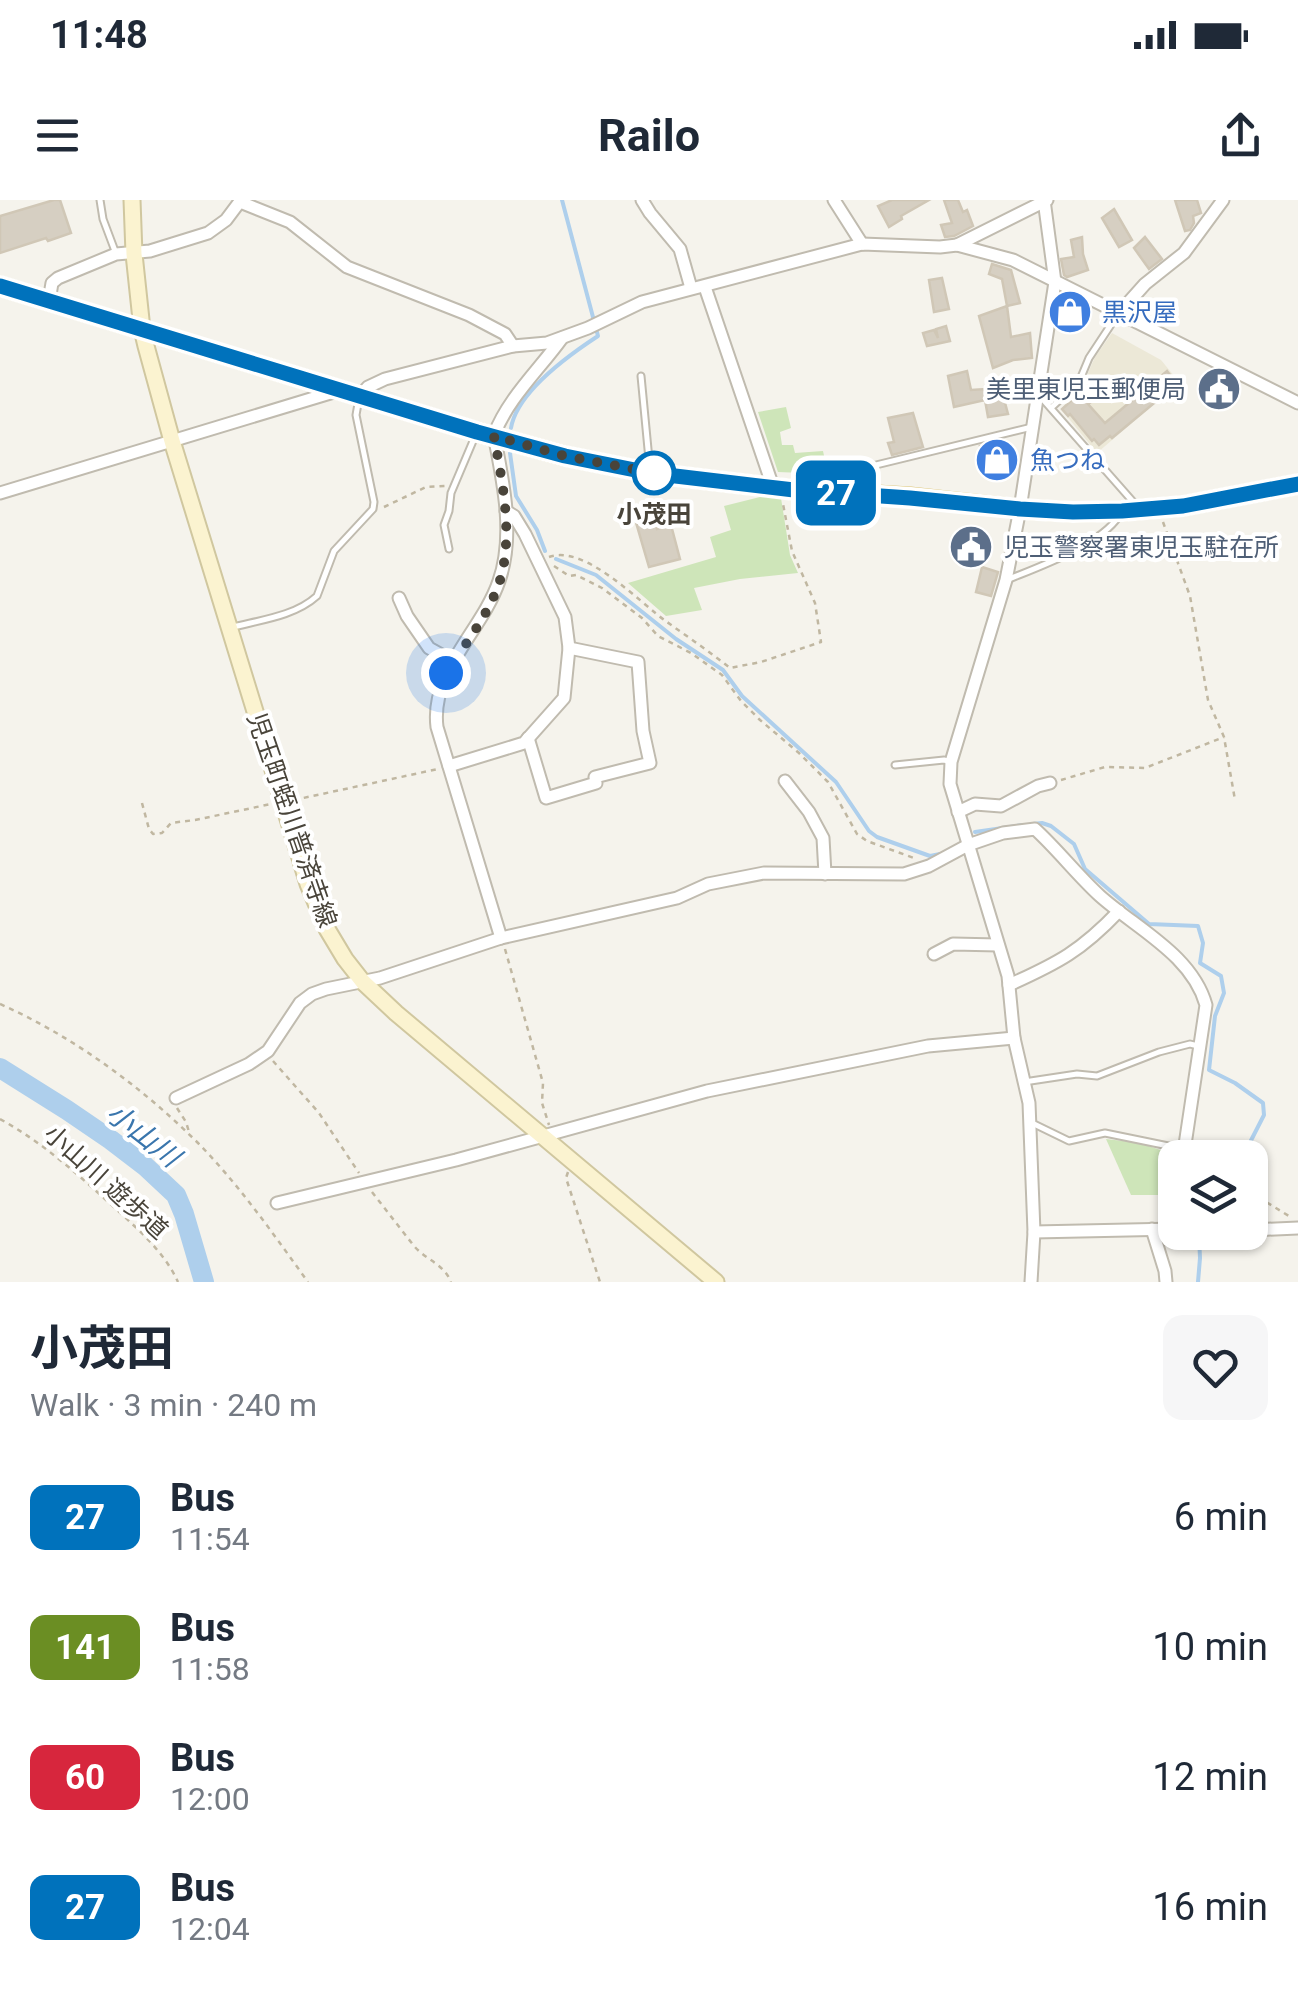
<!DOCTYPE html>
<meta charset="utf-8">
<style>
body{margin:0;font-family:Roboto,"Noto Sans JP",sans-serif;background:#f6f6f7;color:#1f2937;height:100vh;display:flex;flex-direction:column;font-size:38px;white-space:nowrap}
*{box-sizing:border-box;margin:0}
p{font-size:32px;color:#747a83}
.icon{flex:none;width:55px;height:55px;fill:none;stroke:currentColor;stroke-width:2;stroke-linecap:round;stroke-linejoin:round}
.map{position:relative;height:1082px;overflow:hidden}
.details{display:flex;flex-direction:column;background:#fff;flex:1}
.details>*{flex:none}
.badge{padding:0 20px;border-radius:15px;font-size:35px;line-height:65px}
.tools{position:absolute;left:1158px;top:940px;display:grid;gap:20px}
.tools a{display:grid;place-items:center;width:110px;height:110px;border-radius:20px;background:#fff;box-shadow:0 2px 8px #0004;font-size:50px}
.you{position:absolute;width:50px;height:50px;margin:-25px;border:8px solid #fff;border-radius:50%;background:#1a73e8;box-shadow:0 0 0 15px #1a73e833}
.map>.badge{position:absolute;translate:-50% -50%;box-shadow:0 0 0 5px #fff}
.round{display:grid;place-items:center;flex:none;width:105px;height:105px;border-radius:20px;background:#f6f6f7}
.summary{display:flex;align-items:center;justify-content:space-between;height:170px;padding:0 30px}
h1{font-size:48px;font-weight:700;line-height:75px}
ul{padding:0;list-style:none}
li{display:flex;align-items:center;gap:30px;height:130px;padding:0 30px}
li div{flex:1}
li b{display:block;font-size:38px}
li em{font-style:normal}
li .badge{min-width:110px;font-weight:700;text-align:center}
.status{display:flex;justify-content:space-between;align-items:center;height:70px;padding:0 50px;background:#fff;direction:ltr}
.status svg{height:28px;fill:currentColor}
header{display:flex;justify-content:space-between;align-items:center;height:130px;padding:0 30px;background:#fff;font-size:45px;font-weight:700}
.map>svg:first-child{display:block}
</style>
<div class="status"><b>11:48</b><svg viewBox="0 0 49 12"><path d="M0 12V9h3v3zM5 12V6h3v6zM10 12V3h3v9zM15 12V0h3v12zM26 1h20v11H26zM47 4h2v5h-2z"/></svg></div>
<header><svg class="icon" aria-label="menu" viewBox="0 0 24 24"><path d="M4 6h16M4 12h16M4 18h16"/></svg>Railo<svg class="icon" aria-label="share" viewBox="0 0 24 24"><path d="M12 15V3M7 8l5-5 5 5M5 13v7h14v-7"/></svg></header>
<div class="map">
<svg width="1298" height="1082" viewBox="0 0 1298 1082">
<rect width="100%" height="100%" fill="#f5f3ec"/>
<path fill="#ece8d7" d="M1112 133 1161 160 1179 182 1097 253 1061 209 1083 184 1095 157Z"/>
<g fill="#cee5b9">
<path d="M786 207 791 228 780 232 782 245H793L795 253 823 251 828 274 778 272 758 212Z"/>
<path d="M764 296 781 298 790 355 798 373 740 379 694 388 702 410 666 416 628 383 716 357 710 337 731 330 724 306Z"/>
<path d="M1106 939 1140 943 1175 955 1169 995H1131Z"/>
</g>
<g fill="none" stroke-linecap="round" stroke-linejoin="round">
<g stroke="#aecfec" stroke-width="4">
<path d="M511 228C517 192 569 155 598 136L562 0"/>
<path d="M510 253 516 296 537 330 545 351"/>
<path d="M556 359 596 375 676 439 723 470 742 496 836 582 869 631 877 637 930 656 940 654"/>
<path d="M1033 624 1042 623 1051 626 1074 644 1085 669 1149 724 1198 726 1203 743 1200 763 1221 776 1224 793 1215 816 1209 870 1235 883 1263 903 1264 915 1242 958"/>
<path d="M975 632 1023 625"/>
<path d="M1198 1082 1200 1058 1199 1036"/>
</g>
<path stroke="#aecfec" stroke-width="20" d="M0 868 67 910 111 940 145 966 176 995 184 1014 204 1082"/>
</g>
<g fill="#d6cfc2" stroke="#d0c7b6" stroke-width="2.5">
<path d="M54 0H60L71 33 48 41 46 38 0 53V16Z"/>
<path d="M892 0H929L901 16 902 19 889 27 878 6Z"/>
<path d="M944 0H958L963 12 967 10 973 26 954 36 945 37 941 25 952 23Z"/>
<path d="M1175 0H1197L1201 13 1193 16 1194 23 1190 30 1185 31Z"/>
<path d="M1114 9 1132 40 1119 47 1102 18Z"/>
<path d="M1082 37 1083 54 1088 70 1067 77 1064 75 1061 59 1074 57 1071 40Z"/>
<path d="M1145 37 1162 59 1149 69 1134 48Z"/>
<path d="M992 64 1011 70 1020 103 1007 106 1002 79 989 74Z"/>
<path d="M942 78 949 109 934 112 929 80Z"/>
<path d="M1062 95 1087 108 1085 124 1064 121 1063 125 1058 124Z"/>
<path d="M1007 106 1011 137 1030 133 1032 158 1013 160 993 168 979 116Z"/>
<path d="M946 126 950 141 927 146 923 133 934 130 938 138 936 129Z"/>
<path d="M967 171 971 190 1001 188 1008 214 988 217 985 200 954 207 948 176Z"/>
<path d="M1167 171 1177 184 1112 238 1110 236 1099 245 1094 239 1092 241 1070 214 1068 216 1062 209 1082 191 1091 202 1088 204 1105 223Z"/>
<path d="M913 213 923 247 892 255 888 243 894 242 888 218Z"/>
<path d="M992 244V249L1008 246 1013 272 986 277 980 246Z"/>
<path d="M653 314 657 329 671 325 680 359 649 367 635 319Z"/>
<path d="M982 367 998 372 991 396 976 392Z"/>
</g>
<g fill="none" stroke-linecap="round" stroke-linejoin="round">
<g stroke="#c0bbaf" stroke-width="9">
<g id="lane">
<path d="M100 0 103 19 115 51"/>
<path d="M641 176 650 270"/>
<path d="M1040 196 1135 304"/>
<path d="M1051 208 1079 182 1089 158 1118 114"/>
<path d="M811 284 835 275 1032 227"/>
<path d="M449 349 444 325 449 311 451 293 476 234"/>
<path d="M1009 379C1041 366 1100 345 1119 316"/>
<path d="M233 427C261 420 295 416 317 396L334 351 373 309 374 302 356 215 359 198"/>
<path d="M895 565 944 560 951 562"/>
<path d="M1024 882 1077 874 1097 876 1159 852 1190 844 1198 846"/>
<path d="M1032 923 1069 941 1105 933 1183 949"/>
</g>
</g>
<g stroke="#c0bbaf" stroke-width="15">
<g id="street">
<path d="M642 0 650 13 680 49 691 88"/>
<path d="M834 0 862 44"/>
<path d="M240 2 290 22 347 67 469 115 505 134 513 146"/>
<path d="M957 45 1047 0"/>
<path d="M705 87 773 287"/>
<path d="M49 101 52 83 58 78 116 54 150 51 208 33 226 20 241 0"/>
<path d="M1120 112 1145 84 1184 53 1223 0"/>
<path d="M360 196 368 187 385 179 513 146 547 143 588 128 642 102 862 44 940 47 957 45 1013 60 1298 203"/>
<path d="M0 293 337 191"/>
<path d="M399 398 407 416 429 448 454 462"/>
<path d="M528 538 546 598 596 583 595 577 650 563 643 531 638 462 569 448"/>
<path d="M449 566 524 543 564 498 569 448 565 417 525 334 514 316 506 311"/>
<path d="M785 581 809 612 823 638 825 674"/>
<path d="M958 612 975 604 1001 606 1038 586 1050 583"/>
<path d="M501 738 437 527C430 471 482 431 499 381 515 335 503 281 494 235 508 198 539 170 562 138"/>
<path d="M934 754 953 744 998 745"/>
<path d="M1009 785C1058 763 1081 751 1119 711"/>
<path d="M176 898 249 864 268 851 300 803 312 794 326 789 380 778 501 738 677 698 708 684 764 673 904 674 929 666 968 645 1003 633 1035 629C1058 650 1077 675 1100 696 1137 729 1192 755 1206 805L1183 958"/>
<path d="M277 1003 456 960 707 891 928 846 1014 838"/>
<path d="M1152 1029 1165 1071 1166 1082"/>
<path d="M1250 1030 1298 1028"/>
<path d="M1034 1032 1175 1029"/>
<path d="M1031 1082 1034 1032 1029 903 1014 838 1008 776 950 584 951 562 1006 380 1020 309 1055 82 1044 0"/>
</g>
</g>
<g stroke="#d0c79f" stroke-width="19">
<path id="secondary" d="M132 0 134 54 142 129 146 146 172 241 308 684 327 729 345 759 363 782 396 813 716 1082"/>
</g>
<g stroke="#dbc373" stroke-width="21">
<path id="primary" d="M0 86 477 232 565 256 650 273 794 290 910 297 1020 309 1073 312 1122 311 1183 306 1298 284"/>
</g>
<g stroke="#c0b7a1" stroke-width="2.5" stroke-dasharray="5 5" stroke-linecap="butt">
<path d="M384 307 426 287 446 286"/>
<path d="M1163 322 1190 396 1208 500 1224 537 1235 600"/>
<path d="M549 357C585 344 639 402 667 422 688 437 710 452 730 468L761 462 821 442 815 403 792 351 783 304"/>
<path d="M554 366 569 376 576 375 602 388 642 418 658 436 691 453 722 475 741 501 760 520 799 553 828 582 857 634 867 641 914 658"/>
<path d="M1061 580 1105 567 1145 568 1224 537"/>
<path d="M294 600 438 569"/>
<path d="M142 603 149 629 153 634 162 633 171 623 195 620 271 604"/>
<path d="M505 749 543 883 542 903 549 925"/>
<path d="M0 804C74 837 142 887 199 944 240 986 274 1035 308 1082"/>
<path d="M273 861 319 913 359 973"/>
<path d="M177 908 186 922 189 932"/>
<path d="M0 919C40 941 73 970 106 1000 132 1024 163 1049 178 1082"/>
<path d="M568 972 566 978 600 1082"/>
<path d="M372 992 414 1046C426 1060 444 1064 451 1082"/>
<path d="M1250 992 1292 1018"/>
</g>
<use href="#lane" stroke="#fff" stroke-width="5"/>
<use href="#street" stroke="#fff" stroke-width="11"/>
<use href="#secondary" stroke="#fbf3d0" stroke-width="15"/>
<use href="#primary" stroke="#f7e4a3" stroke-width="18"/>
</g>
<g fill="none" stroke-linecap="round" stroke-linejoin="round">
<g stroke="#fff" stroke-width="22">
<path id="line" d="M0 86 477 232 565 256 650 273 794 290 910 298 1020 309 1073 312 1122 311 1183 306 1298 284"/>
</g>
<use href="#line" stroke="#0072bc" stroke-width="15"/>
<path stroke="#49443a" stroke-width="10" stroke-dasharray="0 18" d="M446 473C466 443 491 412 501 377 513 331 502 281 494 236L565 256 654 273"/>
</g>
<defs>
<g id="shop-disc" transform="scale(2.25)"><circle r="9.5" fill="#3f7fe0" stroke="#fff"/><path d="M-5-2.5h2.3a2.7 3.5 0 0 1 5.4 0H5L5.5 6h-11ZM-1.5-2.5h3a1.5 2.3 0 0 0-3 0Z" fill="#fff"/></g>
<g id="civic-disc" transform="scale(2.25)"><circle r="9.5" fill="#5c6f8a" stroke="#fff"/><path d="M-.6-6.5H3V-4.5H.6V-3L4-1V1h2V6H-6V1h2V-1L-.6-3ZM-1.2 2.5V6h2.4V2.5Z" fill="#fff"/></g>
</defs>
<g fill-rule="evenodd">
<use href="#shop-disc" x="1070" y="112"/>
<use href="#civic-disc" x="1219" y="189"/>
<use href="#shop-disc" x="997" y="260"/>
<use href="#civic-disc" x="971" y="347"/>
</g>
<circle fill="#fff" stroke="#0072bc" stroke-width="5" cx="654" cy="273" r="20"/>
<g text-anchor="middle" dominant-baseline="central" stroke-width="8" stroke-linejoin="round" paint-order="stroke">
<g font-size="25" fill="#366cbe" stroke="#fff" text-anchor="start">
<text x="1102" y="112">黒沢屋</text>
<text x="1030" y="260">魚つね</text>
</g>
<g font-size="25" fill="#4e5e75" stroke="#fff" text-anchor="end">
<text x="1186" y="189">美里東児玉郵便局</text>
<text x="1004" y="347" text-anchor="start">児玉警察署東児玉駐在所</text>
</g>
<g font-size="25" font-weight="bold" fill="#49443a" stroke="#fff">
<text x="654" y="314">小茂田</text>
</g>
<g font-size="25" fill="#49443a" stroke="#fff">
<text transform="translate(292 620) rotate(71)">児玉町蛭川普済寺線</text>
<text transform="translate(106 982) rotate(42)">小山川 遊歩道</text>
</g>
<g font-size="28" font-style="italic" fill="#3a76ad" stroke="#fff">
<text transform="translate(143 935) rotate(38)">小山川</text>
</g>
</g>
</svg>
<div class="tools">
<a><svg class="icon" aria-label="layers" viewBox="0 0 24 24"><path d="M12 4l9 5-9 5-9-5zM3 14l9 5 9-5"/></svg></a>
</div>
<div class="you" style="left:446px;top:473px"></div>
<b class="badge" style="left:836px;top:293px;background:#0072bc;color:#fff">27</b>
</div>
<section class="details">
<div class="summary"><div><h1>小茂田</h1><p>Walk · 3 min · 240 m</p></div><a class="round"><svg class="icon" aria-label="heart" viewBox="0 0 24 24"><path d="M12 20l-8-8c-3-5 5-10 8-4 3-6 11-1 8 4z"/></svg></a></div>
<ul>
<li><span class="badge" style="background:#0072bc;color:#fff">27</span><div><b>Bus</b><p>11:54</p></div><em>6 min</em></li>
<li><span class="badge" style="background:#6b8e23;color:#fff">141</span><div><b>Bus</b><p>11:58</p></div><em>10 min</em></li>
<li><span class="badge" style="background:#d7263d;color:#fff">60</span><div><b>Bus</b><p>12:00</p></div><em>12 min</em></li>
<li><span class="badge" style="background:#0072bc;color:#fff">27</span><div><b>Bus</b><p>12:04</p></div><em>16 min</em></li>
</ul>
</section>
